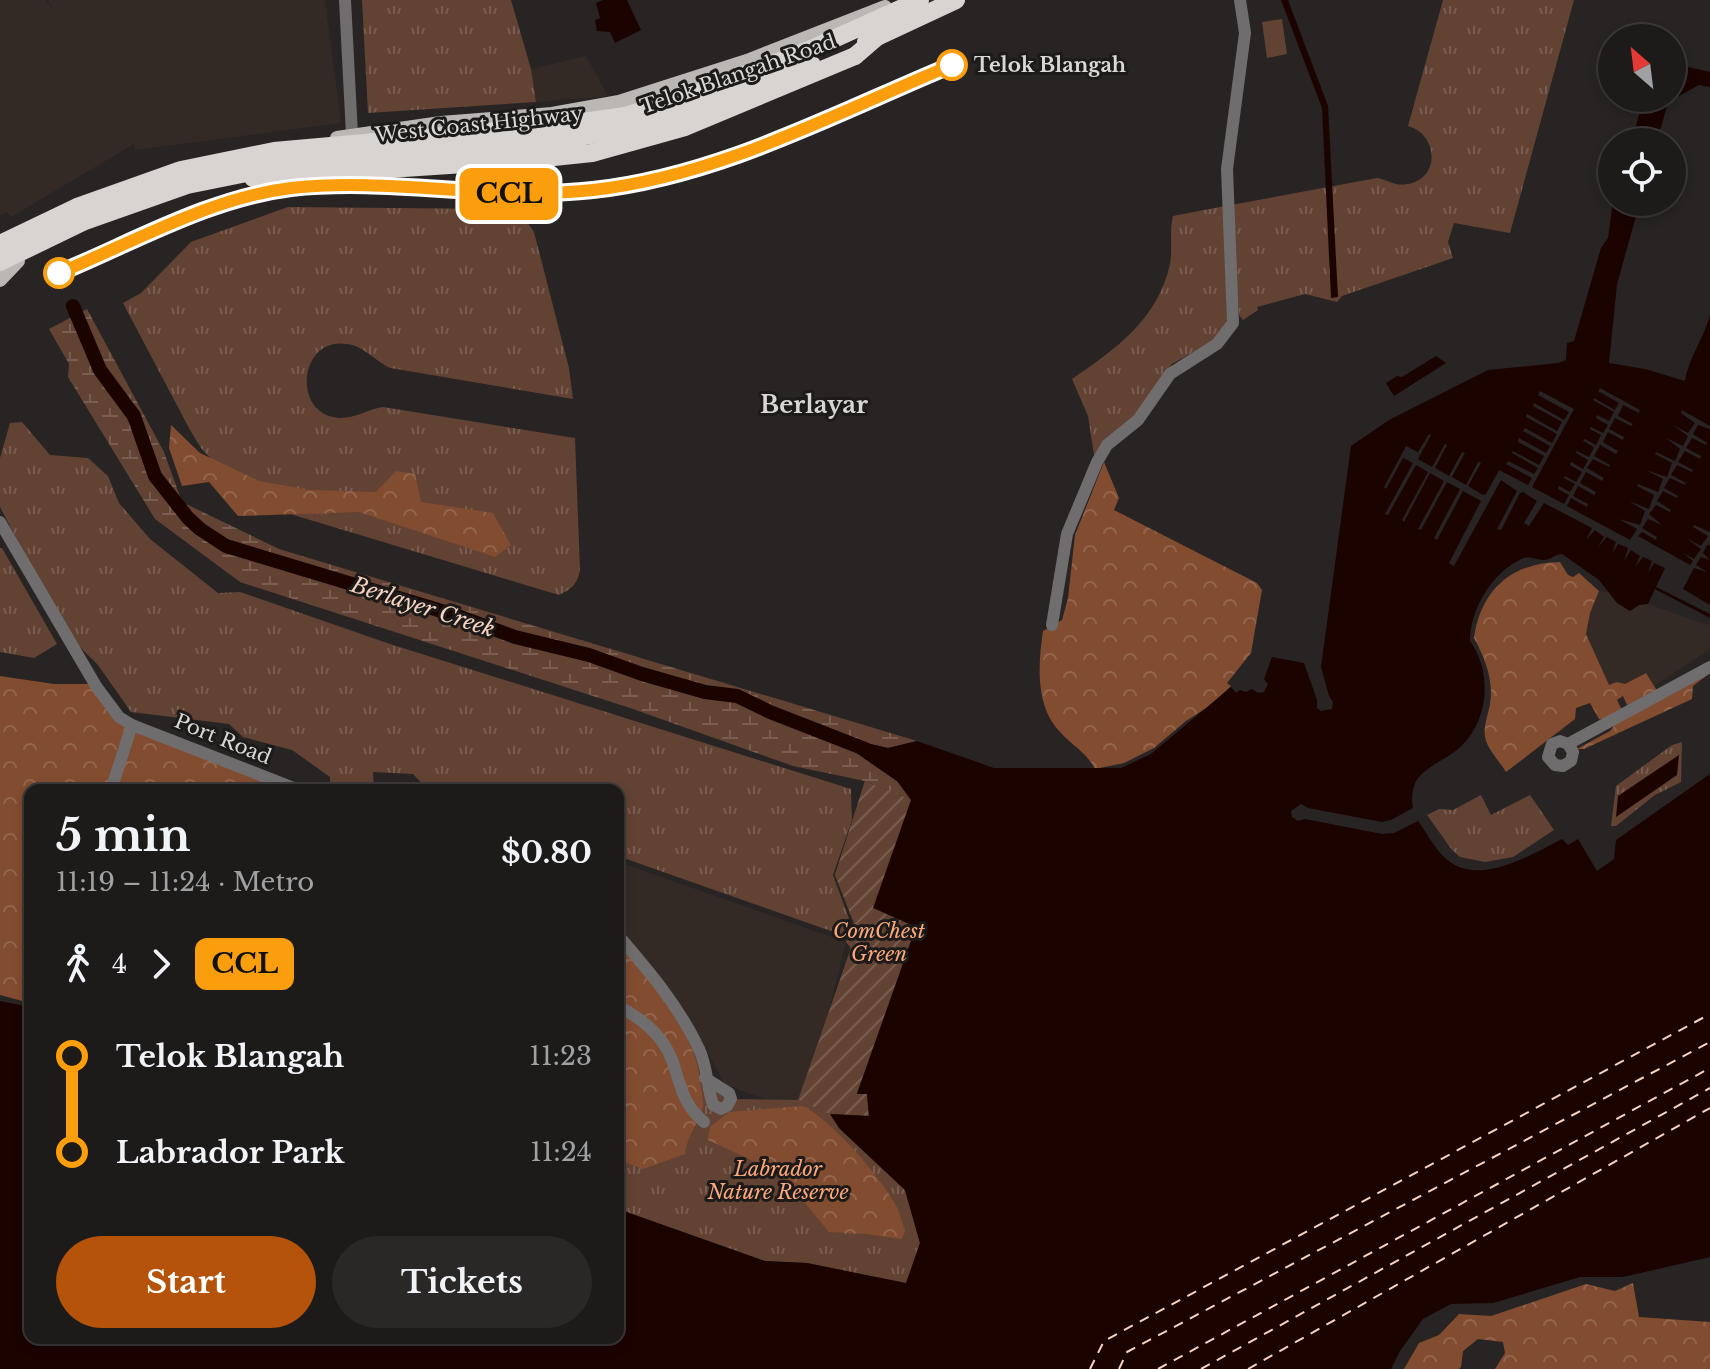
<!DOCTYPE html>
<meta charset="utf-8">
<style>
body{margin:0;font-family:"Libre Baskerville",serif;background:#2a2827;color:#f1f3f6;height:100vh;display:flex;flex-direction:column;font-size:30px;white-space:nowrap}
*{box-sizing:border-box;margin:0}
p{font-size:26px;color:#a0a1a2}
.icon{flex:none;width:44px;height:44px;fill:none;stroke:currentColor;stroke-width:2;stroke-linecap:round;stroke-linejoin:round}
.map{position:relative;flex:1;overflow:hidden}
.drawer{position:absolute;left:24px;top:784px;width:600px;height:560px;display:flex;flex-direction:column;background:#1d1b1a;border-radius:16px;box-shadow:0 4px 12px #0003,0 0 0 2px #3b3939}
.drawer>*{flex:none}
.badge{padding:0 16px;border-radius:12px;font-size:28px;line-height:52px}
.needle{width:52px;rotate:332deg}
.controls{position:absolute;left:1598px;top:24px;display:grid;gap:16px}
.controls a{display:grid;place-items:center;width:88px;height:88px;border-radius:50%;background:#1d1b1a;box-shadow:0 4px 12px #0003,0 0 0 2px #3b3939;font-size:40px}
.map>.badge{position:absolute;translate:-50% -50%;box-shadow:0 0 0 4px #fff}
.legs{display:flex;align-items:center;gap:12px;height:88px;padding:0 32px;font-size:26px}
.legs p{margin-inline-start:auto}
.summary{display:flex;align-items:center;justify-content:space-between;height:136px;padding:0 32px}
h1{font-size:44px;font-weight:700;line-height:60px}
.button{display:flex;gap:16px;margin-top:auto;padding:16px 32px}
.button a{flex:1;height:92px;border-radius:48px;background:#b45309;color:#fff;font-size:32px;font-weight:700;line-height:92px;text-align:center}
.button a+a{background:#2a2827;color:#f1f3f6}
ul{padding:0 32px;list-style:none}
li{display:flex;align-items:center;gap:28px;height:96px;font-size:30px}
li i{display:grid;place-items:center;width:12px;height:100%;margin:0 10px;background:currentColor}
li i::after{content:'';width:20px;height:20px;margin:-10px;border:6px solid;border-radius:50%;background:#1d1b1a}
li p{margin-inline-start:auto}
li:first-child i{background:linear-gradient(#0000 50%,currentColor 0)}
li:last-child i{background:linear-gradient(currentColor 50%,#0000 0)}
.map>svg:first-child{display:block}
</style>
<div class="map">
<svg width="1710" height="1369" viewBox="0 0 1710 1369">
<defs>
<pattern id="grass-tufts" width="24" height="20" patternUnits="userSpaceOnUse" patternTransform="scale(2)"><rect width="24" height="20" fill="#624233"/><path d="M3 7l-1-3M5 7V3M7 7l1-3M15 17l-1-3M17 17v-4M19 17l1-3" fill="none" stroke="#785d50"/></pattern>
<pattern id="forest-crowns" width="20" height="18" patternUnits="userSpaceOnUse" patternTransform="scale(2)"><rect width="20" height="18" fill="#824c30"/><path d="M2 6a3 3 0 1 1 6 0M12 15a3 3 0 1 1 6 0" fill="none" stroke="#93654d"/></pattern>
<pattern id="wetland-marsh" width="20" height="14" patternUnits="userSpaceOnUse" patternTransform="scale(2)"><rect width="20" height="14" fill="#624233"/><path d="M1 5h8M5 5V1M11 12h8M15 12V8" fill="none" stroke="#785d50"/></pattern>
<pattern id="garden-furrows" width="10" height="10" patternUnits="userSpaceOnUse" patternTransform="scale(2)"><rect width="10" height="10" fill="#624233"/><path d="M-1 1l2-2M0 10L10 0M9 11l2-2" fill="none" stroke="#785d50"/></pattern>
</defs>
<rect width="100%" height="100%" fill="#272423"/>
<g fill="#332a26">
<path d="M0 0H46L54 11 48 0H325L341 123 135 150 134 144 11 217 7 212 0 216Z"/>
<path d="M586 56 608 96 536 102 531 69Z"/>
<path d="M1599 591 1609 592 1617 603 1648 604 1710 626V649L1654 686 1646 673 1625 684 1609 686 1586 634 1590 613Z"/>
<path d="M619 862 846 942 803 1114 725 1084 684 1009 618 927Z"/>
</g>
<g fill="url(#grass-tufts)">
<path d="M362 0H511L531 69 536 102 368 113Z"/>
<path d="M1443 0H1574L1510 233 1454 223 1448 242 1453 258 1342 296 1337 302 1305 294 1257 307 1258 310 1243 320 1239 315 1231 205 1377 178C1388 180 1396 187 1408 184 1441 178 1438 134 1408 126Z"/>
<path d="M1225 206 1227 324 1210 343 1172 364 1135 417 1094 455 1088 416 1072 379C1116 349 1158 319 1170 264 1173 248 1169 231 1173 216Z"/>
<path d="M288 207 500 209C517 212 525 217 534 232L569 368 573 399 390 368C375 361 364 346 347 344 298 336 291 417 341 418 356 418 369 409 383 407L575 438 580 570C578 583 572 589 559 595L287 513 224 473 201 448 190 430 123 303 141 293 191 242Z"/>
<path d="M22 422 50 455 88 458 108 476 119 503 150 539 218 593 240 592 390 644 851 789 852 820 833 875 851 924 845 936 618 856V790H458L445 786 426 788 413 774 373 772 374 789 330 783V777L292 750 243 737 229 724 131 712 98 665 76 643 45 593 0 507V458L10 423Z"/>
<path d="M0 548H2L57 644 34 658 0 652Z"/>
<path d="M1682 742 1681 782 1655 795 1616 826H1611L1616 786 1672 745Z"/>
<path d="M865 781 912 800 831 1115 839 1128 905 1190 920 1243 906 1284 807 1263 765 1261 618 1209V944L696 1053 701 1079 731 1099 798 1100 851 948 846 942 854 923 835 875Z"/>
<path d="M1481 795 1491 815 1530 795 1554 830 1513 857 1485 862 1460 857 1452 850 1427 815 1439 809 1453 810Z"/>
</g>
<g fill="url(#forest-crowns)">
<path d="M171 425 200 453 259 481 309 490 376 492 396 471 415 474 421 502 493 513 511 545 495 557 359 512 238 516 209 482 182 486 169 448Z"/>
<path d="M1104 462 1119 498 1114 510 1257 583 1262 590 1251 653 1227 683 1231 686 1211 705 1186 721 1154 748 1124 763 1095 769C1087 753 1073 746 1061 733 1035 707 1038 665 1043 631L1062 620 1068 598 1075 535Z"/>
<path d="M1560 562 1568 575 1573 577 1579 573 1599 591 1590 613 1586 634 1609 685 1617 682 1625 684 1646 673 1656 689 1654 693 1627 705 1623 696 1617 700 1622 710 1604 720 1599 719 1590 703 1576 708 1575 719 1506 772C1500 762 1490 752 1486 741 1482 728 1488 716 1490 704 1494 681 1485 658 1474 638 1481 590 1511 563 1560 562Z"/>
<path d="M1710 673 1693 686 1692 699 1584 749H1577L1610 731 1616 723Z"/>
<path d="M0 676 54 684H90L124 725 285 790H30V1003L0 995Z"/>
<path d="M618 944C654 985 697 1032 701 1088 702 1094 704 1102 703 1107 699 1123 688 1133 685 1154L643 1169 618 1160Z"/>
<path d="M803 1106C831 1120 878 1174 894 1202 900 1211 902 1222 905 1232L901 1239 866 1234 829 1232 781 1174 708 1140 710 1127 729 1112Z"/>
<path d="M1633 1283 1639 1317 1710 1322V1369H1495L1505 1353 1503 1342 1478 1339 1463 1351 1461 1367 1459 1369H1404L1419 1343 1439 1335 1459 1314 1491 1316 1586 1284 1615 1291Z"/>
</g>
<path fill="url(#wetland-marsh)" d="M87 309 164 452 182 502 279 549 917 741 888 748 849 739 846 745 898 782 912 800 865 781 793 766 633 709 240 582 155 519 68 377 69 364 49 329Z"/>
<path fill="url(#garden-furrows)" d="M865 781 912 800 873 907 916 927 857 1093 867 1094 869 1116 830 1114 799 1100 851 948 846 942 854 923 835 875Z"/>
<path fill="#624233" d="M1282 19 1287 54 1267 58 1262 22Z"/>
<g fill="#1b0300">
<path d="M603 0H627L641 30 615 43 610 32 597 31 595 20 600 18 596 3Z"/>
<path d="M1281 0H1288L1328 106 1338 297 1331 298 1322 108Z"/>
<path d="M1672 48 1676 49 1675 64 1710 72V87L1699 85 1668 102 1657 142H1631L1644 98H1672Z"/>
<path d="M1613 202H1640L1617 284 1609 363 1645 369 1685 381C1688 359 1704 338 1710 315V618L1655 589 1648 604 1639 605 1630 611 1617 603 1599 580 1562 554C1556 554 1551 559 1545 560 1536 560 1529 555 1521 559 1492 573 1470 609 1470 641 1493 673 1489 723 1458 749 1446 759 1428 766 1418 778 1412 786 1411 799 1413 808L1391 820 1382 822 1308 808 1301 804 1291 811 1292 817 1298 821 1305 819 1382 834 1394 833 1418 821C1426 832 1434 847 1444 857 1476 889 1531 855 1562 839L1568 845 1578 839 1597 871 1614 859 1616 840 1710 774V1257L1623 1277H1580L1493 1303 1451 1304 1423 1319 1400 1351 1391 1369H0V1001L30 1007V1338H618V1209L765 1261 807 1263 906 1283 920 1243 905 1190 839 1128 830 1114 869 1116 867 1094H857L916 927 873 908 911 800 897 781 846 746 849 739 888 748 917 741 994 768H1121L1151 754 1231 687 1236 693 1240 690 1246 692 1252 689 1258 693 1264 692 1268 684 1264 679 1272 657 1304 663 1317 700V708L1321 711 1332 709 1333 702 1329 696 1321 667 1351 446 1389 420 1488 370 1558 363 1566 360 1567 343 1574 341 1601 248 1608 238Z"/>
<path d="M1436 356 1446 363 1394 396 1386 383 1397 376 1402 377Z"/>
<path d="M1679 755 1677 775 1616 817 1618 796Z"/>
</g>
<path fill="#272423" d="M1600 388 1640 410 1639 413 1623 405 1618 416 1633 424 1631 426 1615 418 1609 429 1624 437 1623 440 1608 432 1603 442 1618 451 1616 454 1600 445 1594 456 1610 465 1609 467 1593 459 1587 468 1604 478 1602 481 1586 472 1580 483 1596 492 1594 495 1578 486 1573 496 1588 504 1587 507 1571 498 1567 506 1630 540 1637 529 1619 519 1640 525 1645 511 1629 501 1649 509 1654 495 1637 486 1638 484 1658 492 1663 479 1646 470 1667 477 1672 463 1655 454 1656 452 1675 461 1680 449 1666 438 1683 446 1688 436 1673 425 1688 433 1695 423 1681 413 1682 410 1710 426V429L1698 425 1693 434 1707 443 1706 445 1692 438 1686 448 1701 456 1700 459 1685 451 1678 462 1693 470 1692 472 1677 465 1671 475 1686 483 1685 485 1670 478 1664 488 1678 496 1677 498 1663 491 1657 501 1671 510 1670 512 1656 505 1649 514 1662 525 1648 519 1642 528 1657 537 1656 540 1642 532 1638 536 1690 565 1693 561 1683 553 1694 559 1701 549 1686 538 1701 546 1708 536 1693 527 1694 525 1710 532V545H1707L1703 553 1710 560 1701 557 1696 565 1707 572 1694 568 1683 589 1710 605V614L1656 587 1665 568 1654 563 1648 573 1652 561 1643 557 1635 567 1640 556 1631 550 1624 561 1628 548 1618 544 1612 554 1616 542 1607 537 1598 547 1604 537 1595 530 1586 540 1592 528 1544 503 1529 526 1524 523 1537 501 1523 492 1520 493 1501 530 1497 529 1517 491 1501 480 1454 566 1449 563 1481 501 1463 491 1437 540 1434 538 1460 489 1447 482 1421 530 1418 529 1444 481 1430 473 1404 522 1402 520 1428 472 1416 465 1388 515 1385 514 1413 463 1403 458 1386 489 1384 487 1406 446 1418 452 1429 434 1431 435 1418 459 1432 467 1445 444 1447 445 1435 468 1449 476 1462 452 1465 453 1452 477 1466 485 1478 462 1481 463 1468 486 1483 495 1486 494 1499 470 1528 485 1532 478 1506 464 1508 461 1534 474 1538 468 1512 453 1513 451 1539 465 1544 456 1518 442 1519 438 1546 453 1550 446 1523 431 1525 428 1552 443 1557 434 1526 417 1527 414 1557 431 1562 422 1533 406 1534 403 1564 420 1569 412 1538 395 1540 391 1574 409 1532 487 1564 504 1569 495 1558 489 1559 486 1570 492 1575 484 1564 478 1565 476 1576 482 1582 472 1570 465 1571 462 1583 469 1588 460 1576 453 1577 451 1589 457 1594 447 1583 441 1585 439 1596 445 1601 435 1590 429 1591 427 1603 433 1608 425 1596 418 1597 415 1609 421 1614 412 1593 400 1594 398 1615 410 1619 403 1598 391Z"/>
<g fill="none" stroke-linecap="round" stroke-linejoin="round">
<path stroke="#1b0300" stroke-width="14" d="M73 306 100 370 134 416 155 476 188 518 200 529 226 546 455 615 515 637 589 655 642 674 705 692 737 696 770 712 865 749"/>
<g stroke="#f5d2c1" stroke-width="2" stroke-dasharray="10 8" stroke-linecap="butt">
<path d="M1090 1369 1104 1341 1710 1014"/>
<path d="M1119 1369 1127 1352 1710 1042"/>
<path d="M1158 1369 1710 1068"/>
<path d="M1201 1369 1710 1088"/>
<path d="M1248 1369 1710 1108"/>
</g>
<g stroke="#6f6d6d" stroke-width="12">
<path d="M345 0 352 135"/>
<path d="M0 522 96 686 119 717 132 725 299 790"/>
<path d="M1052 625 1067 534 1097 462 1107 445 1138 420 1170 374 1217 344 1233 323 1227 169 1245 33 1240 0"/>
<path d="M1568 744 1573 752 1571 761 1563 766 1555 765 1548 757 1552 744 1560 741 1568 744 1710 667"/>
<path d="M111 790 132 725"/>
<path d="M618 935C648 970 679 1006 699 1049 707 1065 707 1087 713 1105L721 1109 727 1106 731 1099 729 1093 705 1078"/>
<path d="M618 1006C642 1019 662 1034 672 1060 681 1085 682 1104 704 1122"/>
</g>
<g stroke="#bab7b5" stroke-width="14">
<path d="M337 138 441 123 552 114 619 102 747 61 885 7"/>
<path d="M0 280 18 261"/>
</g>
<g stroke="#d8d4d2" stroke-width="18">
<path d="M866 42 956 0"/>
<path d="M807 51 920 0"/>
<path d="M253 178 525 160 592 153 685 127 855 56"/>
</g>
<g stroke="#d8d4d2" stroke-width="18">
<path d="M855 56 877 37"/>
<path d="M0 244 77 207 181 170 274 151 555 126 625 116 679 100 807 51"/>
<path d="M0 262 85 221 187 185 276 167 558 140 629 129 683 112 812 65"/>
</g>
</g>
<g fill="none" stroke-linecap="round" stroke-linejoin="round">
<g stroke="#fff" stroke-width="18">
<path id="line-1" d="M59 273C134 242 210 198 291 188 391 177 492 201 593 190 720 176 836 113 952 65"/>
</g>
<use href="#line-1" stroke="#fa9e0d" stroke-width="12"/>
</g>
<g fill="#fff" stroke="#fa9e0d" stroke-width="4">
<circle cx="952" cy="65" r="14"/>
<circle cx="59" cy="273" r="14"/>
</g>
<g text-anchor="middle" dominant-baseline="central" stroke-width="6" stroke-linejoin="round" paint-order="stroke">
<g font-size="20" font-weight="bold" fill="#dad8d7" stroke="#1d1b19" text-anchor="start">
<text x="974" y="65">Telok Blangah</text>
</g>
<g font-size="20" fill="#dad8d7" stroke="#1d1b19">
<text transform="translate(738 74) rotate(-19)">Telok Blangah Road</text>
<text transform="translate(479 124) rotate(-6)">West Coast Highway</text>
<text transform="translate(223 739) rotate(22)">Port Road</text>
</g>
<g font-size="20" font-style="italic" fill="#fba77c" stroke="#1d1b19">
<text x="879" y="931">ComChest<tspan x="879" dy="23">Green</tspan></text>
<text x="778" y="1169">Labrador<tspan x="778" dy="23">Nature Reserve</tspan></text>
</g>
<g font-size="22" font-style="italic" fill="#f5d2c1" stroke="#1d1b19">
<text transform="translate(423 607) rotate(18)">Berlayer Creek</text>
</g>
<g font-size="24" font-weight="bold" fill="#d9d5d3" stroke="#1d1b19">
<text x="814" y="404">Berlayar</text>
</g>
</g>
</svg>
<div class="controls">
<a><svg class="needle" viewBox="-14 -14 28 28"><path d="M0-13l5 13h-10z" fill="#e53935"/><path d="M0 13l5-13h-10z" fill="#a0a1a2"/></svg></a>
<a><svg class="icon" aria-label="locate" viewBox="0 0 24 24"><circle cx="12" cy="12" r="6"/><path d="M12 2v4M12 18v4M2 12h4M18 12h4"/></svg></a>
</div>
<b class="badge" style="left:509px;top:194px;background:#fa9e0d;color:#111">CCL</b>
<section class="drawer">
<div class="summary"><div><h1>5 min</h1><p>11:19 – 11:24 · Metro</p></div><b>$0.80</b></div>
<div class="legs"><svg class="icon" aria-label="walk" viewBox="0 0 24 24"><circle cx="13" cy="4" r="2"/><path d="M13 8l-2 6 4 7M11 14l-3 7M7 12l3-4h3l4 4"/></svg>4<svg class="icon" aria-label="forward" viewBox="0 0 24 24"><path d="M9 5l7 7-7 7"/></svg><b class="badge" style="background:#fa9e0d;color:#111">CCL</b></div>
<ul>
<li><i style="color:#fa9e0d"></i><b>Telok Blangah</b><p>11:23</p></li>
<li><i style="color:#fa9e0d"></i><b>Labrador Park</b><p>11:24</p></li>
</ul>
<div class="button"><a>Start</a><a>Tickets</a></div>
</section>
</div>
